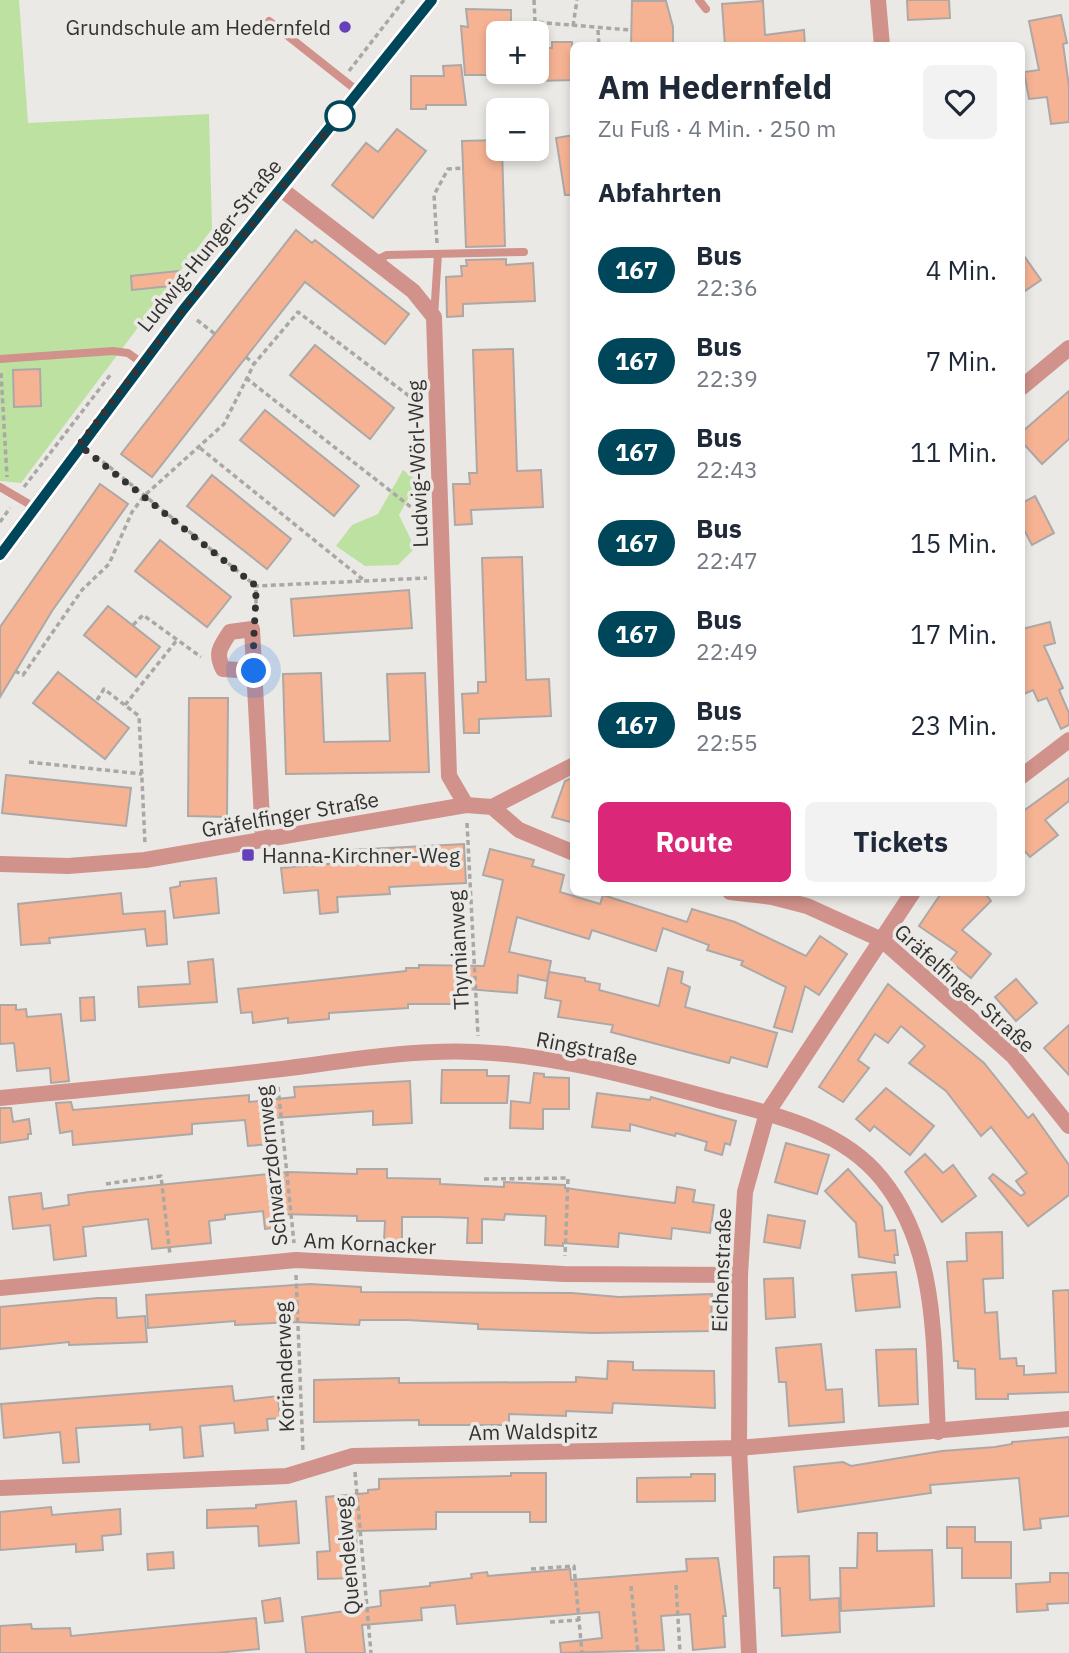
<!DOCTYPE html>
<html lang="de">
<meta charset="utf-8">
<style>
body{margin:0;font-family:"IBM Plex Sans",sans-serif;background:#f2f2f3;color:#1f2937;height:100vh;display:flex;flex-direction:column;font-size:26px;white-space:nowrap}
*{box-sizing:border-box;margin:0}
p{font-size:23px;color:#747a83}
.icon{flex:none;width:38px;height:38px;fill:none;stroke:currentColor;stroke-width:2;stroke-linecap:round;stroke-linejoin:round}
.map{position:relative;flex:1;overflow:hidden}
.details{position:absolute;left:570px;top:42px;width:455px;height:854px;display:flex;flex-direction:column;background:#fff;border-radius:10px;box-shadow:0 4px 10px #0003}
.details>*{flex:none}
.badge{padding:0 14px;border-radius:23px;font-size:24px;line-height:46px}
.controls{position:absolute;left:486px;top:21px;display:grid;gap:14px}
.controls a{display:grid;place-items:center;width:63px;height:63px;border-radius:10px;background:#fff;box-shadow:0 4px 10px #0003;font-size:35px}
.you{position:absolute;width:35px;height:35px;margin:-18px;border:5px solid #fff;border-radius:50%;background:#1a73e8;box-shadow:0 0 0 10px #1a73e833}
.map>.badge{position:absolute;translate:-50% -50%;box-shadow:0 0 0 4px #fff}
h2{padding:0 28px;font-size:26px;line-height:63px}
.round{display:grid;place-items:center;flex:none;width:74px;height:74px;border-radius:10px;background:#f2f2f3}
.summary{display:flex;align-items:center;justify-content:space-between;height:119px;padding:0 28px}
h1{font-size:33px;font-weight:800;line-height:52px}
.cta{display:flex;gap:14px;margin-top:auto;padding:14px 28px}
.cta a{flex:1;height:80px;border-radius:10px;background:#db2777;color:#fff;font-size:28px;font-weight:800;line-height:80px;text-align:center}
.cta a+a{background:#f2f2f3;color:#1f2937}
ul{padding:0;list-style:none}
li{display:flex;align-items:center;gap:21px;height:91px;padding:0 28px}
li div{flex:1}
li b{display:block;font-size:26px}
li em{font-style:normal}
li .badge{min-width:77px;font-weight:700;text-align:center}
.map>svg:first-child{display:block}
</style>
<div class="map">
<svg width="1069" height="1653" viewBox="0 0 1069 1653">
<rect width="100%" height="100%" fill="#ebe9e5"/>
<g fill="#bce1a0">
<path d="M0 0H19L28 123 209 114 212 229 21 483 0 481Z"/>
<path d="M403 470 418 481 399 515 415 548 398 565 365 566 336 546 352 525 378 514Z"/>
</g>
<g fill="#f6b394" stroke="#ada8a6" stroke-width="2">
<path d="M907 0H949L950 18 908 20Z"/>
<path d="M632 1H666L673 27V46H631Z"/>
<path d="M763 1 765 35 804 30 805 46H725L722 4Z"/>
<path d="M466 9 511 10V33H499V75H465L461 26 468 27Z"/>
<path d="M1061 15 1067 43 1063 44 1069 86V122L1051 124 1047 97 1029 99 1024 72 1039 70 1029 21Z"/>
<path d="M552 42H572L574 80 537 81V48H552Z"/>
<path d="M461 65 466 105H426V109H411V76H444L443 66Z"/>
<path d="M397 129 426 151 373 218 332 185 366 143 378 152Z"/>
<path d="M574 135V195H565L556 138Z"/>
<path d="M499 140V149H502L505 246 466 247 462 141Z"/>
<path d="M296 230 312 243 315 240 409 314 385 344 305 282 152 477 121 454Z"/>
<path d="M1022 253 1041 280 1022 293Z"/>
<path d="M506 259V265L533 263 535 301 463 304V316L447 317 446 277 462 276 461 266H467L466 260Z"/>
<path d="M178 271 180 285 132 290 131 276Z"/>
<path d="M315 345 394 408 370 439 290 375Z"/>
<path d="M513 349 517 471 541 470 543 507 471 510 472 524 455 525 453 484H470L469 473H477L473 350Z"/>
<path d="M40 369 41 406 14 407 13 370Z"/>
<path d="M1069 391V439L1042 464 1022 442V432Z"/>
<path d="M265 410 359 486 334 516 240 440Z"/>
<path d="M212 475 291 539 267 569 187 506Z"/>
<path d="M100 484 128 504 52 611 0 697V627Z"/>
<path d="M1035 496 1054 533 1032 545 1022 526V503Z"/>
<path d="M160 540 231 597 207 627 135 571Z"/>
<path d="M522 557 526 680 549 679 551 716 479 719V733H464L462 694 478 693V682H486L482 558Z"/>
<path d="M409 590 412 628 294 636 291 599Z"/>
<path d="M108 606 160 647 136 677 84 635Z"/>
<path d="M1050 622 1055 643 1044 646 1063 688 1059 690 1069 713V725L1061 729 1047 698 1038 701 1033 690 1022 695V629Z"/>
<path d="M58 672 129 728 105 759 33 703Z"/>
<path d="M321 673 324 742 390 741 387 674 425 673 429 772 286 774 283 674Z"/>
<path d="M189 698H228L227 817 188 816Z"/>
<path d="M6 775 131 788 126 826 2 813Z"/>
<path d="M574 777V823L552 817 565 781Z"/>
<path d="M1069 778V801L1045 820 1058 835 1030 857 1022 848V812Z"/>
<path d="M464 844 466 883 389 887 390 894 337 897 338 912 320 914 318 890 284 893 281 868 350 862 349 850Z"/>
<path d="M490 849 534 860 532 866 564 875 560 892 600 904 603 895 687 922 692 909 735 922 806 956 820 936 847 954 819 995 805 986 792 1032 774 1027 786 987 741 965 743 961 707 950 709 945 663 928 656 951 592 930 589 939 517 917 509 952 551 961 547 981 518 975 517 993 467 989V1004H408V1008L329 1013V1019L288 1023V1018L253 1023 252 1012 241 1013 238 989 406 971V968H419V965L484 966 503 880 483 875Z"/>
<path d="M216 878 219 913 174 918 170 888 180 886V882Z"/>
<path d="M942 892H984L991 901 962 930 991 954 971 978 950 961 957 952 919 926Z"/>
<path d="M121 893 123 914 165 911 167 944 147 946 145 929 49 938 50 943 21 945 18 904Z"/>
<path d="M213 959 217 1002 139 1007 138 987 190 984 188 962Z"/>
<path d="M668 968 683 972 681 983 690 987 685 1007 777 1033 767 1067 731 1057 729 1063 611 1032 613 1025 558 1017 561 1001 545 998 549 972 585 978V981L600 984 599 990 659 1006Z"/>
<path d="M1016 979 1037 1003 1016 1021 995 997Z"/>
<path d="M888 984 984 1063 1028 1118 1033 1114 1069 1165V1195L1028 1226 989 1178 993 1174 1021 1196 1025 1193 1016 1181 1027 1173 991 1127 981 1136 946 1091 909 1063 925 1046 901 1026 888 1043 875 1034 858 1060 869 1068 843 1102 819 1087Z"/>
<path d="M94 997 95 1020 81 1021 80 998Z"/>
<path d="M0 1005H16V1010L26 1009 27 1017 61 1014 69 1081 51 1083 50 1068 17 1071 14 1043 0 1044Z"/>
<path d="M1069 1025V1075L1044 1048Z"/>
<path d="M442 1070H487V1076H509L507 1103H441Z"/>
<path d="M534 1073 544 1074V1077L569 1078V1109H543V1129L510 1128 511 1101 530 1103Z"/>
<path d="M410 1081 412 1123 373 1125V1111L275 1118 278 1143 248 1146 245 1120 192 1124V1134L73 1145 72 1131 60 1133 56 1103 71 1102 73 1110 249 1095V1102L295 1097 294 1087Z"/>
<path d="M886 1088 934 1126 910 1155 874 1126 870 1131 856 1119Z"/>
<path d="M597 1093 650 1100 651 1097 736 1121 730 1145 725 1143 722 1155 705 1150 707 1142 676 1133 675 1136 630 1124V1131L592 1127Z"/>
<path d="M0 1108H11L13 1122 29 1119 31 1134H28V1139L0 1143Z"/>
<path d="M786 1143 829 1155 817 1194 775 1182Z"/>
<path d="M925 1154 943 1173 953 1165 976 1196 942 1222 905 1172Z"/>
<path d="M357 1169H387V1178L440 1179V1184L504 1187V1182L565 1185V1188L675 1203 677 1187 695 1190 693 1202 714 1205 710 1233 672 1228 671 1239 619 1233 618 1247 563 1243V1246L545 1245 546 1216 505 1214 504 1220 482 1219V1243H467L468 1218 439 1217H402V1241H384L385 1221H357V1216L281 1214 282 1227 265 1229 263 1211 225 1215V1219L209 1221 211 1243 152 1249 148 1219 83 1227 86 1256 54 1260 50 1225 13 1229 9 1197 41 1193 43 1209 69 1205 68 1195 89 1192 288 1172 357 1174Z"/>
<path d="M848 1169 882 1207 885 1231 895 1230 898 1255H894L895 1263 859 1257 856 1223 825 1191Z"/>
<path d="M768 1215 805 1221 800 1248 764 1242Z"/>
<path d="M1002 1232 1003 1278 983 1279 985 1313 997 1312 1000 1359 1016 1358 1017 1366H1024V1375L1056 1373 1053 1291 1069 1290V1392L1008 1394V1399H976L975 1369 958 1368V1361H954L947 1262 967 1261 966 1233Z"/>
<path d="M896 1272 900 1307 856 1311 852 1275Z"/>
<path d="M793 1278 795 1317 766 1319 764 1279Z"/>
<path d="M310 1284 361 1287V1292L572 1293 619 1297 712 1294 711 1331 593 1333 478 1329V1324L407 1320H360L359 1325 293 1322 235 1325V1321L148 1328 146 1295Z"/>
<path d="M98 1298H116L117 1318 145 1316 147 1342 69 1345V1342L0 1349V1307Z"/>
<path d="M821 1344 826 1390 842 1389 844 1422 789 1426 786 1382H779L776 1348Z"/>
<path d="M916 1349 918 1404 879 1406 876 1350Z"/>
<path d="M608 1361 633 1362V1370L714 1371 715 1408 613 1403 612 1413 566 1411V1416L509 1414V1425H419V1420L314 1422V1380L399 1378V1383L576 1382V1377L607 1379Z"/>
<path d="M232 1386 234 1401 278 1396 280 1418 267 1419 268 1430 235 1433 234 1423 200 1426 203 1456 184 1458 182 1427 150 1430V1424L76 1428 79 1462 63 1463 60 1432 4 1438 1 1404Z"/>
<path d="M1069 1437V1516L1040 1519 1041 1528 1024 1530 1019 1478 930 1485 931 1493 798 1512 794 1467 843 1462 851 1466 942 1451 995 1447 1012 1444V1442Z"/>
<path d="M511 1473H546V1522H530V1512H436V1529L356 1531 358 1578 318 1579 317 1552 330 1551 326 1497 368 1493V1490L379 1489V1479L511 1476Z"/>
<path d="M691 1474H715V1501L637 1502V1478L691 1477Z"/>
<path d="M296 1501 299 1543 259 1546 258 1526 207 1528V1510L256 1508V1505Z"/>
<path d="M51 1507 52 1515 120 1509 121 1534 102 1536 103 1550 76 1552V1544L0 1550V1512Z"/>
<path d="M947 1527H975V1542H1011V1578H962V1548H947Z"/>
<path d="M858 1533H877V1551L932 1550 934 1606 841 1611 840 1568H857Z"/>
<path d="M173 1552 174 1568 148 1570 147 1554Z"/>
<path d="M809 1556 810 1600 839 1598 840 1632 782 1636 780 1588H774V1557Z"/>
<path d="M718 1558 726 1616H723L725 1647 693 1650 690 1614 661 1616 664 1650 561 1653 560 1643 602 1638 599 1612 457 1624 455 1605 421 1608 422 1620 362 1625 365 1653H306L302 1617 381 1606 380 1591 430 1586V1583L472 1578 471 1574 487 1572 488 1576 570 1569 571 1580 687 1571 686 1559Z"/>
<path d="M1050 1573H1069V1603L1047 1604 1048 1610 1017 1612 1016 1584 1050 1582Z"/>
<path d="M280 1598 283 1621 265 1623 262 1601Z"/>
<path d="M256 1618 259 1649 216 1653H0V1626L31 1624 32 1629 70 1628 71 1636Z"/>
</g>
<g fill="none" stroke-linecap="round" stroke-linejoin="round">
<g stroke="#a9a8a4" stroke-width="3.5" stroke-dasharray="5 3.5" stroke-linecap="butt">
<path d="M534 0 535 22 630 30"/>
<path d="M573 26 577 0"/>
<path d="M598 30 599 46"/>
<path d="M534 33 535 22"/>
<path d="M349 71 404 0"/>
<path d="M437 243 434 195 448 169 463 168"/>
<path d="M197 320 215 334"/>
<path d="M246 357 254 364"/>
<path d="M1 373 7 477"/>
<path d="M246 378 425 518"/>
<path d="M200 448 365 581"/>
<path d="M96 456 256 586 427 578"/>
<path d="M24 487 111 374"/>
<path d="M0 522 10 508"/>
<path d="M256 612V586"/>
<path d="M133 625 143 615 201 657"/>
<path d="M15 671 23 675 82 590 109 564 132 512 144 496 224 424 254 364 298 312 421 405"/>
<path d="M97 700 104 689 139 716 145 844"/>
<path d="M125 705 177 640"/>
<path d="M29 762 142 774"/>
<path d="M467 823 478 1036"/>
<path d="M278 1087 294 1243"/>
<path d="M484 1179 568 1178 565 1256"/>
<path d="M106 1184 161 1176 170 1255"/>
<path d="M296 1275 303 1452"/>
<path d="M355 1472 371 1653"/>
<path d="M531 1569 574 1566 582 1653"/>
<path d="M676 1585 680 1653"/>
<path d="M631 1586 638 1653"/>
<path d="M550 1622 579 1620"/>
</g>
<g stroke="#d0928b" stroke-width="8">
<path d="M699 0 706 9"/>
<path d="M269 21 360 93"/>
<path d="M374 261 387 255 524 252"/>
<path d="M434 317 438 254"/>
<path d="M0 359 113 351 128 353 142 363"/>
<path d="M0 487 34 507"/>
</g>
<g stroke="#d0928b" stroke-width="16">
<path d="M878 0 882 46"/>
<path d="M281 189 413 291 434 317 449 776 466 805"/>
<path d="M1022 387 1069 348"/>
<path d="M0 555 183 310 432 0"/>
<path d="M254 671 223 669C215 653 220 647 230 632L252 629 263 838"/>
<path d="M1022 776 1069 740"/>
<path d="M492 807 574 765"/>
<path d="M0 864 68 866 145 860 466 805 492 807 519 830 574 853"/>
<path d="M730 892 772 897 807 906 882 940 1013 1056 1069 1126"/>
<path d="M0 1098C94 1089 188 1080 282 1069 346 1061 411 1049 476 1052 558 1055 639 1079 718 1100 775 1115 841 1129 881 1178 939 1249 933 1345 938 1432"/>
<path d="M0 1288 296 1260 564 1274 740 1275"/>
<path d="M0 1488 287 1476 353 1456 739 1448 1069 1419"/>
<path d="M749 1653 739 1448 740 1275 745 1192 767 1113 913 892"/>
</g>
</g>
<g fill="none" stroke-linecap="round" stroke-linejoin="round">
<g stroke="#fff" stroke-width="16">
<path id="line" d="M0 555 183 310 432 0"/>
</g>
<use href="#line" stroke="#00465a" stroke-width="10"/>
<path stroke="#343331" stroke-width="7" stroke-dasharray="0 12.6" d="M254 671C252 642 256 615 256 586L79 445 183 310 340 116"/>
</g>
<g fill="#6440b9" stroke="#ebe9e5" stroke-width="2.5">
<circle cx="345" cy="27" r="7"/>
<rect x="241" y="848" width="14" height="14" rx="3.5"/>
</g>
<circle fill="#fff" stroke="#00465a" stroke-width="3.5" cx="340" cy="116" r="14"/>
<g text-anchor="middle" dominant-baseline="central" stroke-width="7" stroke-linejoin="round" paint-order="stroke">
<g font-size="21" fill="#343331" stroke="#ebe9e5" text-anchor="end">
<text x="331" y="27">Grundschule am Hedernfeld</text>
<text x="262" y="855" text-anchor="start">Hanna-Kirchner-Weg</text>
</g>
<g font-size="21" fill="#343331" stroke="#ebe9e5">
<text transform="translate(209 245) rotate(-51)">Ludwig-Hunger-Straße</text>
<text transform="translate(417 464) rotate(-92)">Ludwig-Wörl-Weg</text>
<text transform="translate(290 814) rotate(-10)">Gräfelfinger Straße</text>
<text transform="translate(458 950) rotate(-93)">Thymianweg</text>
<text transform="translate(965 988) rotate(42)">Gräfelfinger Straße</text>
<text transform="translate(587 1048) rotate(11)">Ringstraße</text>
<text transform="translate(271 1166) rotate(-96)">Schwarzdornweg</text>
<text transform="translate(370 1243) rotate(3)">Am Kornacker</text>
<text transform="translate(721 1270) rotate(-88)">Eichenstraße</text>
<text transform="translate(284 1367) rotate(-92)">Korianderweg</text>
<text transform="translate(533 1431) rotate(-1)">Am Waldspitz</text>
<text transform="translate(347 1556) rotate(-95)">Quendelweg</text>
</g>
</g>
</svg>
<div class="controls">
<a>+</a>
<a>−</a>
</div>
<div class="you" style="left:254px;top:671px"></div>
<section class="details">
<div class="summary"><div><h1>Am Hedernfeld</h1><p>Zu Fuß · 4 Min. · 250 m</p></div><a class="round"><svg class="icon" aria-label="heart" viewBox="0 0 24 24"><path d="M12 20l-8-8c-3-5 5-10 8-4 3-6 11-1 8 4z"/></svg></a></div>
<h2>Abfahrten</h2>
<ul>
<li><span class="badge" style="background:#00465a;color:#fff">167</span><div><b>Bus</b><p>22:36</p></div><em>4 Min.</em></li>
<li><span class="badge" style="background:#00465a;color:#fff">167</span><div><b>Bus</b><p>22:39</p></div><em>7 Min.</em></li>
<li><span class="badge" style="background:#00465a;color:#fff">167</span><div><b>Bus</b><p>22:43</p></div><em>11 Min.</em></li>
<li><span class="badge" style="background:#00465a;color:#fff">167</span><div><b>Bus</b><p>22:47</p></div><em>15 Min.</em></li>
<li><span class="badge" style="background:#00465a;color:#fff">167</span><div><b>Bus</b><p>22:49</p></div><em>17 Min.</em></li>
<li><span class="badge" style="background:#00465a;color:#fff">167</span><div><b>Bus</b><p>22:55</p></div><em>23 Min.</em></li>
</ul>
<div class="cta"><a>Route</a><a>Tickets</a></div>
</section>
</div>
